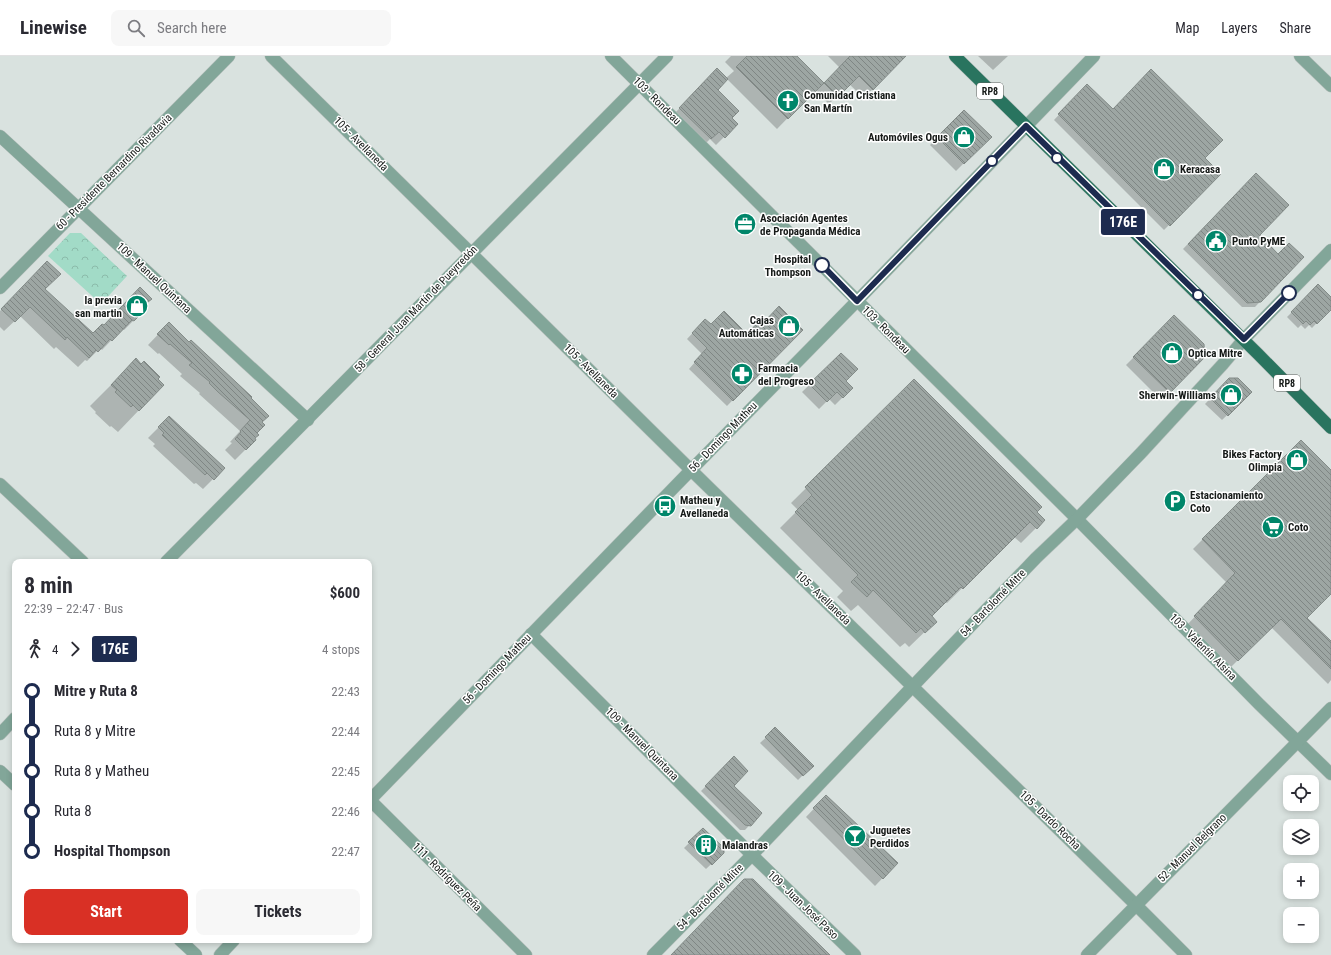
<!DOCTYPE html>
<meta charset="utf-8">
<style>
body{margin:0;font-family:"Roboto Condensed",sans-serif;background:#f7f7f7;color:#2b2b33;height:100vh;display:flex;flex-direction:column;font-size:15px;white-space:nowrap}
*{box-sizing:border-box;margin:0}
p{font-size:13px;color:#7c7c81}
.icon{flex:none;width:22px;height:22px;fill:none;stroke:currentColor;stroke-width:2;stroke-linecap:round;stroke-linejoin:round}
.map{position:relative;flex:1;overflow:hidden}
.panel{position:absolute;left:12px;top:503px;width:360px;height:384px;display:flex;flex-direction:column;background:#fff;border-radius:8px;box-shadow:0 2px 6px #0003}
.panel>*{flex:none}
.badge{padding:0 8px;border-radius:3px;font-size:14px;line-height:26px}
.tools{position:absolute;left:1283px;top:719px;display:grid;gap:8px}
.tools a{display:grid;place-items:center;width:36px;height:36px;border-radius:8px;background:#fff;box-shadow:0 2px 6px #0003;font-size:20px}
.map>.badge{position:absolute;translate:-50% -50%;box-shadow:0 0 0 2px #fff}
.legs{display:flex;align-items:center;gap:6px;height:44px;padding:0 12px;font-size:13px}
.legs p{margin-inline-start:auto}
.summary{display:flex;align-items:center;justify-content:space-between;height:68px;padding:0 12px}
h1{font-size:22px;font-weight:700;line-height:30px}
.button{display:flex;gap:8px;margin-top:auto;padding:8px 12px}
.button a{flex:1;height:46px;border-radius:8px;background:#d93025;color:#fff;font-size:16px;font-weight:700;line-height:46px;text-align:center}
.button a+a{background:#f7f7f7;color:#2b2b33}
ul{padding:0 12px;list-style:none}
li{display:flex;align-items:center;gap:14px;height:40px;font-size:15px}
li i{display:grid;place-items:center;width:6px;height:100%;margin:0 5px;background:currentColor}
li i::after{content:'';width:10px;height:10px;margin:-5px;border:3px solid;border-radius:50%;background:#fff}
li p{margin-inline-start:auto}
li:first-child i{background:linear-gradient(#0000 50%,currentColor 0)}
li:last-child i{background:linear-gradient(currentColor 50%,#0000 0)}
header{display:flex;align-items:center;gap:24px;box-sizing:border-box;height:56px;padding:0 20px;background:#fff;border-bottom:1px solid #e1e1e2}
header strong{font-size:19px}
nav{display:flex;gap:22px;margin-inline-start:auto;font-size:14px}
.search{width:280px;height:36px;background:#f7f7f7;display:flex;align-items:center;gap:10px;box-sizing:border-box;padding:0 14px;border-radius:8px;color:#7c7c81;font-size:15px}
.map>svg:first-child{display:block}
</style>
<header>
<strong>Linewise</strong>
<div class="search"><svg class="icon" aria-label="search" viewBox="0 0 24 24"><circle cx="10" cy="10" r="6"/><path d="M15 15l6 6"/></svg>Search here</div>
<nav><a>Map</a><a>Layers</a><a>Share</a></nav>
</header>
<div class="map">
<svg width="1331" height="899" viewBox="0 0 1331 899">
<defs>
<pattern id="forest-crowns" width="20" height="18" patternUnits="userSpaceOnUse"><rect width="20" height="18" fill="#a2dbc7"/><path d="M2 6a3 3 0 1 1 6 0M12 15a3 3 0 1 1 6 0" fill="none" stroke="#8bbbaa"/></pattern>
<pattern id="building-back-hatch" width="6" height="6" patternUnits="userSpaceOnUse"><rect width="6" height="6" fill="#9da6a3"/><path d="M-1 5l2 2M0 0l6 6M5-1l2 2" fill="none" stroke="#7f8684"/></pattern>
</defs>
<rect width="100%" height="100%" fill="#d9e2df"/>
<path fill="url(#forest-crowns)" d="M70 177H81L127 220 101 248 48 200Z"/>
<g fill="#0003">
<path d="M731 0H796L824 28 840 12 828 0H905L864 42 849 28 829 48 815 34 777 73 727 23 716 34 731 62 737 68 716 89 710 83 703 90 672 60 717 14 726 22 734 15 725 6Z"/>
<path d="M978 0H1008L993 14Z"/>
<path d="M1087 29 1113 54 1204 103 1220 118 1164 174 1054 64Z"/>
<path d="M964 55 990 81 956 115 930 89Z"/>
<path d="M1256 118 1258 179 1278 199 1303 201 1255 251H1242L1183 193Z"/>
<path d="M37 216 44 233 92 278 151 243 144 250 146 252 124 274 122 273 102 294 100 292 87 305 85 304 78 311 56 291 54 293 20 260 4 275 0 271V255Z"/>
<path d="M1318 230 1331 242V252L1312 272 1309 269 1305 273 1301 269 1298 272 1287 261Z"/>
<path d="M1174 261 1204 301 1161 344 1126 309Z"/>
<path d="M705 264 711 270 747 279 765 266 801 274 727 350 689 313 702 298 687 283Z"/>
<path d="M169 267 261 366 254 382 255 384 235 404 225 394 232 387 230 386 240 375 199 338 200 337 180 320 182 318 159 297 158 298 148 289Z"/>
<path d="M841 298 844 325 852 332 835 349 829 343 819 353 802 336Z"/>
<path d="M136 304 163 329 118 376 111 370 110 371 95 357 96 356 90 350Z"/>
<path d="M1229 323 1251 336 1222 364 1205 348Z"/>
<path d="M914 325 1044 464 1021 487 1014 481 947 547 945 546 930 561 935 566 909 591 905 587 900 591 858 549 851 555 837 541 843 535 780 472 798 454 791 447Z"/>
<path d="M169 361 224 412 203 433 196 427 194 428 153 390 155 388 148 382Z"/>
<path d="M1301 385 1331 415V536L1305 562 1331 587V624L1328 628 1271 571 1229 613 1186 570 1227 527 1193 493Z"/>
<path d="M775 673 812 710 798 724 760 687Z"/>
<path d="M734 702 732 730 761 757 745 774H740L701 735Z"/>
<path d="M826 740 897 807 875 830 806 761Z"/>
<path d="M703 773 723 797 706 813 684 792Z"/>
</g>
<g fill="url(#building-back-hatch)" stroke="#838b88">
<path d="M747 0H797L824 27 788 63 736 11Z"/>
<path d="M850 0H906L873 34 859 20 838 41 824 27Z"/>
<path d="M717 12 728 23 718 34 739 55 732 62 738 68 725 82 719 76 711 83 679 52Z"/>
<path d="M1151 13 1223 84 1205 102 1221 118 1170 170 1058 58 1087 28 1113 53Z"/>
<path d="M964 54 992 81 964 108 937 81Z"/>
<path d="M1256 117 1289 149 1260 179 1278 198 1289 187 1304 201 1261 246 1247 247 1188 188Z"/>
<path d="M47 205 61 218 45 233 93 277 102 268 104 269 140 231 152 243 144 249 147 252 134 265 132 264 112 285 110 283 98 296 96 294 89 302 67 281 65 284 30 251 15 266 1 253Z"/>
<path d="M1318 228 1331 241V254L1317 268 1314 265 1310 269 1306 265 1303 268 1291 256Z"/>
<path d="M779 250 803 274 733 345 694 306 707 292 692 277 705 263 711 268 724 255 747 278 762 262 765 265Z"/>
<path d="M1174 259 1204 288 1205 301 1170 337 1133 301Z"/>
<path d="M169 266 189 286 191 284 252 341 251 342 269 360 262 366 265 369 257 377 259 379 255 382 256 384 246 394 235 383 241 376 240 375 250 364 218 336 209 327 210 326 189 309 192 307 170 288 169 289 157 278Z"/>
<path d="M841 297 858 313 846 325 853 332 843 342 837 336 827 346 809 328Z"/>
<path d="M136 302 141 308 144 305 160 321 158 323 164 329 139 355 133 349 131 351 115 336 117 334 111 329Z"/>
<path d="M1229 322H1238L1252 336 1228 360 1210 342Z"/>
<path d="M914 323 1042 451 1037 456 1045 464 1037 473 1030 466 963 533 961 531 932 560 937 566 925 577 921 572 916 577 873 534 867 541 851 526 858 519 795 456 812 439 805 431Z"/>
<path d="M169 360 225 412 214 424 207 417 205 419 162 379 164 377 158 371Z"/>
<path d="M1301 384 1331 414V538L1307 562 1331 585V613L1281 563 1238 605 1194 560 1235 517 1202 483Z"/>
<path d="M775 671 814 710 803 720 765 681Z"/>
<path d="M734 700 748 715 734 730 762 757 751 770 745 769 705 730Z"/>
<path d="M826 739 898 807 883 823 813 752Z"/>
<path d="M703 772 724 792V797L712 809 688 786Z"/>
<path d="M744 823H753L830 899H671Z"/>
</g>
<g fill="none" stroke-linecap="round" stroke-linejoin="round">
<g stroke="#b6bebb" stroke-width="13">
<g id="minor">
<path d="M271 0 691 414 1136 849 1186 899"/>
<path d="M611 0 1077 463 1259 648 1331 718"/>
<path d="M1300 0 1331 30"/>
<path d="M0 80 308 364"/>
<path d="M0 232 229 0"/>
<path d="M0 428 83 506"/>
<path d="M166 506 667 0"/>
<path d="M531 578 752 799 855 899"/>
<path d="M0 678 15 662"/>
<path d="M0 715 15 729"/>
<path d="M369 743 526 899"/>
<path d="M180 884 196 899"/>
<path d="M1087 899 1331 652"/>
</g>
</g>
<g stroke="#b6bebb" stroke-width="13">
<g id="tertiary">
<path d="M369 745 691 414 857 245 1094 0"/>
<path d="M220 899 234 884"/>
<path d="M653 899 752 799 913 630 1036 502 1077 463 1141 397 1223 308 1244 283 1331 194"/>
</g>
</g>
<g stroke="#b6bebb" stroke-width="13">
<path id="primary" d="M955 0 1258 298 1331 372"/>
</g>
<use href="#minor" stroke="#82a699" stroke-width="12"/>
<use href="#tertiary" stroke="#82a699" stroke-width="12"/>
<use href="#primary" stroke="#29745f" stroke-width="12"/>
</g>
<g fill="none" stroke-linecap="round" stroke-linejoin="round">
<g stroke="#fff" stroke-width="9">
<path id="line-1" d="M822 209 857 245 1026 70 1244 283 1289 237"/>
</g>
<use href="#line-1" stroke="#1d2b4f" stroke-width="6"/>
</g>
<defs>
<g id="church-disc" transform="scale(1.15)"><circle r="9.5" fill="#00866a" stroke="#fff"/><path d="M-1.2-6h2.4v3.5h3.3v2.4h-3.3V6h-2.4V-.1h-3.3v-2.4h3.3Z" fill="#fff"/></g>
<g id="shop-disc" transform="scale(1.15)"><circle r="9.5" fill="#00866a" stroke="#fff"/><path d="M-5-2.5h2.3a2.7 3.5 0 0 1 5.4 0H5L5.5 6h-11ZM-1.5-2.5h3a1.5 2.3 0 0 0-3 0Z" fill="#fff"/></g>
<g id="office-disc" transform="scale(1.15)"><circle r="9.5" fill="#00866a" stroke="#fff"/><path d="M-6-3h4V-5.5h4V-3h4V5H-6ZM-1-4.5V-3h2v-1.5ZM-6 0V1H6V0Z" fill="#fff"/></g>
<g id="civic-disc" transform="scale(1.15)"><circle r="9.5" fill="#00866a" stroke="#fff"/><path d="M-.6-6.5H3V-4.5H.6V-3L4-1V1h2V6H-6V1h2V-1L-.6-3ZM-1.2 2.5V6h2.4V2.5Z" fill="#fff"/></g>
<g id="pharmacy-disc" transform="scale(1.15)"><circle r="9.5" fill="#00866a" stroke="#fff"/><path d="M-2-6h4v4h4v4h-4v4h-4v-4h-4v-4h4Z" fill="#fff"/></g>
<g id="parking-disc" transform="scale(1.15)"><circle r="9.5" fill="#00866a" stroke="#fff"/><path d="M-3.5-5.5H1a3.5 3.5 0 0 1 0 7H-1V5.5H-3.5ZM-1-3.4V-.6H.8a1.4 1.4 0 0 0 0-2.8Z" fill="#fff"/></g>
<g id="bus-disc" transform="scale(1.15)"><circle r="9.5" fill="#00866a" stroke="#fff"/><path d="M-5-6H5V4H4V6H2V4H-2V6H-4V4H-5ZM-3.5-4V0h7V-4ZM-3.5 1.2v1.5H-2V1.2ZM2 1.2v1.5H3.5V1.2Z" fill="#fff"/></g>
<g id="supermarket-disc" transform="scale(1.15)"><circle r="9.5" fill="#00866a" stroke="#fff"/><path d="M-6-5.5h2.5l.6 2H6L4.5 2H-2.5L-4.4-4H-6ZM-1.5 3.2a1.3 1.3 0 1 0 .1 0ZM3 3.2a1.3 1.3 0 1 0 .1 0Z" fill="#fff"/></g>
<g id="bar-disc" transform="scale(1.15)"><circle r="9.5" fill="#00866a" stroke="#fff"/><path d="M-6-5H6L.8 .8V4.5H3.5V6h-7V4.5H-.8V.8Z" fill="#fff"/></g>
<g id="building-disc" transform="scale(1.15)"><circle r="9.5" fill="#00866a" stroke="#fff"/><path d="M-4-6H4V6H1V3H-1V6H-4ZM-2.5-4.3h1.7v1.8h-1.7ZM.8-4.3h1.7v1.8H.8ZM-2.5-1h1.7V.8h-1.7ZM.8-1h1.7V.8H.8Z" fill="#fff"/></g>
</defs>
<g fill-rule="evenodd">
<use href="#church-disc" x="788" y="45"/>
<use href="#shop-disc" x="964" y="81"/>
<use href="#shop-disc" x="1164" y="113"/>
<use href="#office-disc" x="745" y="168"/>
<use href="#civic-disc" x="1216" y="185"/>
<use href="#shop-disc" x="137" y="250"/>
<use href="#shop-disc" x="789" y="270"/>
<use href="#shop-disc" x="1172" y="297"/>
<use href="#pharmacy-disc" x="742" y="318"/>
<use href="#shop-disc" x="1231" y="339"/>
<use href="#shop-disc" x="1297" y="404"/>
<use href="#parking-disc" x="1175" y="445"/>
<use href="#bus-disc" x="665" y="450"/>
<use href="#supermarket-disc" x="1273" y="471"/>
<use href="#bar-disc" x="855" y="780"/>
<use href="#building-disc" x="706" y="789"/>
</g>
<g fill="#fff" stroke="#1d2b4f" stroke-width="2">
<circle cx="1057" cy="102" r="5"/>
<circle cx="992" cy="105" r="5"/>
<circle cx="822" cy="209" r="7"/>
<circle cx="1289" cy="237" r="7"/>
<circle cx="1198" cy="239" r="5"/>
</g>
<g text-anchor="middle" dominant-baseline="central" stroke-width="3" stroke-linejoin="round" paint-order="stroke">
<g fill="#fff" stroke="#5c5f5d" stroke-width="1">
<rect x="977" y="27" width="26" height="16" rx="3"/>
<rect x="1274" y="319" width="26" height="16" rx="3"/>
</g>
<g font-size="10" font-weight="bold" fill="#161a18">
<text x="990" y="35">RP8</text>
<text x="1287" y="327">RP8</text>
</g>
<g font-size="11" font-weight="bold" fill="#161a18" stroke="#fff" text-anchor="start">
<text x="804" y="39">Comunidad Cristiana<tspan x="804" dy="13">San Martín</tspan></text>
<text x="948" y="81" text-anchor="end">Automóviles Ogus</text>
<text x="1180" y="113">Keracasa</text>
<text x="760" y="162">Asociación Agentes<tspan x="760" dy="13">de Propaganda Médica</tspan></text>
<text x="1232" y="185">Punto PyME</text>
<text x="122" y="244" text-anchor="end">la previa<tspan x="122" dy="13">san martin</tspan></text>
<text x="774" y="264" text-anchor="end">Cajas<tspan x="774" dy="13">Automáticas</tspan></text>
<text x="1188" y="297">Optica Mitre</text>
<text x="758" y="312">Farmacia<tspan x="758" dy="13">del Progreso</tspan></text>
<text x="1216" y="339" text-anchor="end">Sherwin-Williams</text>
<text x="1282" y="398" text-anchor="end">Bikes Factory<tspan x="1282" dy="13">Olimpia</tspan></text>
<text x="1190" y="439">Estacionamiento<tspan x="1190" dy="13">Coto</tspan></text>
<text x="680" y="444">Matheu y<tspan x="680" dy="13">Avellaneda</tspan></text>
<text x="1288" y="471">Coto</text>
<text x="870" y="774">Juguetes<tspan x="870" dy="13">Perdidos</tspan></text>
<text x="722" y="789">Malandras</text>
</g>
<g font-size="11" fill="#161a18" stroke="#fff">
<text transform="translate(657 45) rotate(45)">103 - Rondeau</text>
<text transform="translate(361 88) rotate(45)">105 - Avellaneda</text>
<text transform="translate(114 116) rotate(-45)">60 - Presidente Bernardino Rivadavia</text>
<text transform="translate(154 222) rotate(43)">109 - Manuel Quintana</text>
<text transform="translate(416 253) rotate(-46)">58 - General Juan Martín de Pueyrredón</text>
<text transform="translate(886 274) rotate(45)">103 - Rondeau</text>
<text transform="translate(591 315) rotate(45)">105 - Avellaneda</text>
<text transform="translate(723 381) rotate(-46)">56 - Domingo Matheu</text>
<text transform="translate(823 542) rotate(44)">105 - Avellaneda</text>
<text transform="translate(993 547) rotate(-46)">54 - Bartolomé Mitre</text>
<text transform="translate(1203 591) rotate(45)">103 - Valentín Alsina</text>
<text transform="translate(497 613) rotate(-46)">56 - Domingo Matheu</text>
<text transform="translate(642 688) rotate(45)">109 - Manuel Quintana</text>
<text transform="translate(1050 764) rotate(44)">105 - Dardo Rocha</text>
<text transform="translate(1192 792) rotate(-45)">52 - Manuel Belgrano</text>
<text transform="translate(447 821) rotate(45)">111 - Rodríguez Peña</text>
<text transform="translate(710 841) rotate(-45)">54 - Bartolomé Mitre</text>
<text transform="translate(803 849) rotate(44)">109 - Juan José Paso</text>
</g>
<g font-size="11" font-weight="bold" fill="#161a18" stroke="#fff" text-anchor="end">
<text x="811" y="203">Hospital<tspan x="811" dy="13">Thompson</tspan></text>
</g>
</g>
</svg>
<div class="tools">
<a><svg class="icon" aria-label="locate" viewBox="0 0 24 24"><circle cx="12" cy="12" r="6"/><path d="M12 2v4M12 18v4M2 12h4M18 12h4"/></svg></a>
<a><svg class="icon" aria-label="layers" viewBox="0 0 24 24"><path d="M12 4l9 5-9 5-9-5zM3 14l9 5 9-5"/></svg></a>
<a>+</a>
<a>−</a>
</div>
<b class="badge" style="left:1123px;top:166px;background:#1d2b4f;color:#fff">176E</b>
<section class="panel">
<div class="summary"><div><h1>8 min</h1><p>22:39 – 22:47 · Bus</p></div><b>$600</b></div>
<div class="legs"><svg class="icon" aria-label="walk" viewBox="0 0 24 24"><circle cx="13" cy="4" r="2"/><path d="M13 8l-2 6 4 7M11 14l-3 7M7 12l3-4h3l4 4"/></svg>4<svg class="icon" aria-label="forward" viewBox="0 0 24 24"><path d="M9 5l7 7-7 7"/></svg><b class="badge" style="background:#1d2b4f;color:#fff">176E</b><p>4 stops</p></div>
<ul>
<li><i style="color:#1d2b4f"></i><b>Mitre y Ruta 8</b><p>22:43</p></li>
<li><i style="color:#1d2b4f"></i><span>Ruta 8 y Mitre</span><p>22:44</p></li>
<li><i style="color:#1d2b4f"></i><span>Ruta 8 y Matheu</span><p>22:45</p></li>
<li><i style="color:#1d2b4f"></i><span>Ruta 8</span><p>22:46</p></li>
<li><i style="color:#1d2b4f"></i><b>Hospital Thompson</b><p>22:47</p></li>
</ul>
<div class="button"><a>Start</a><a>Tickets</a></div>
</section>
</div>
